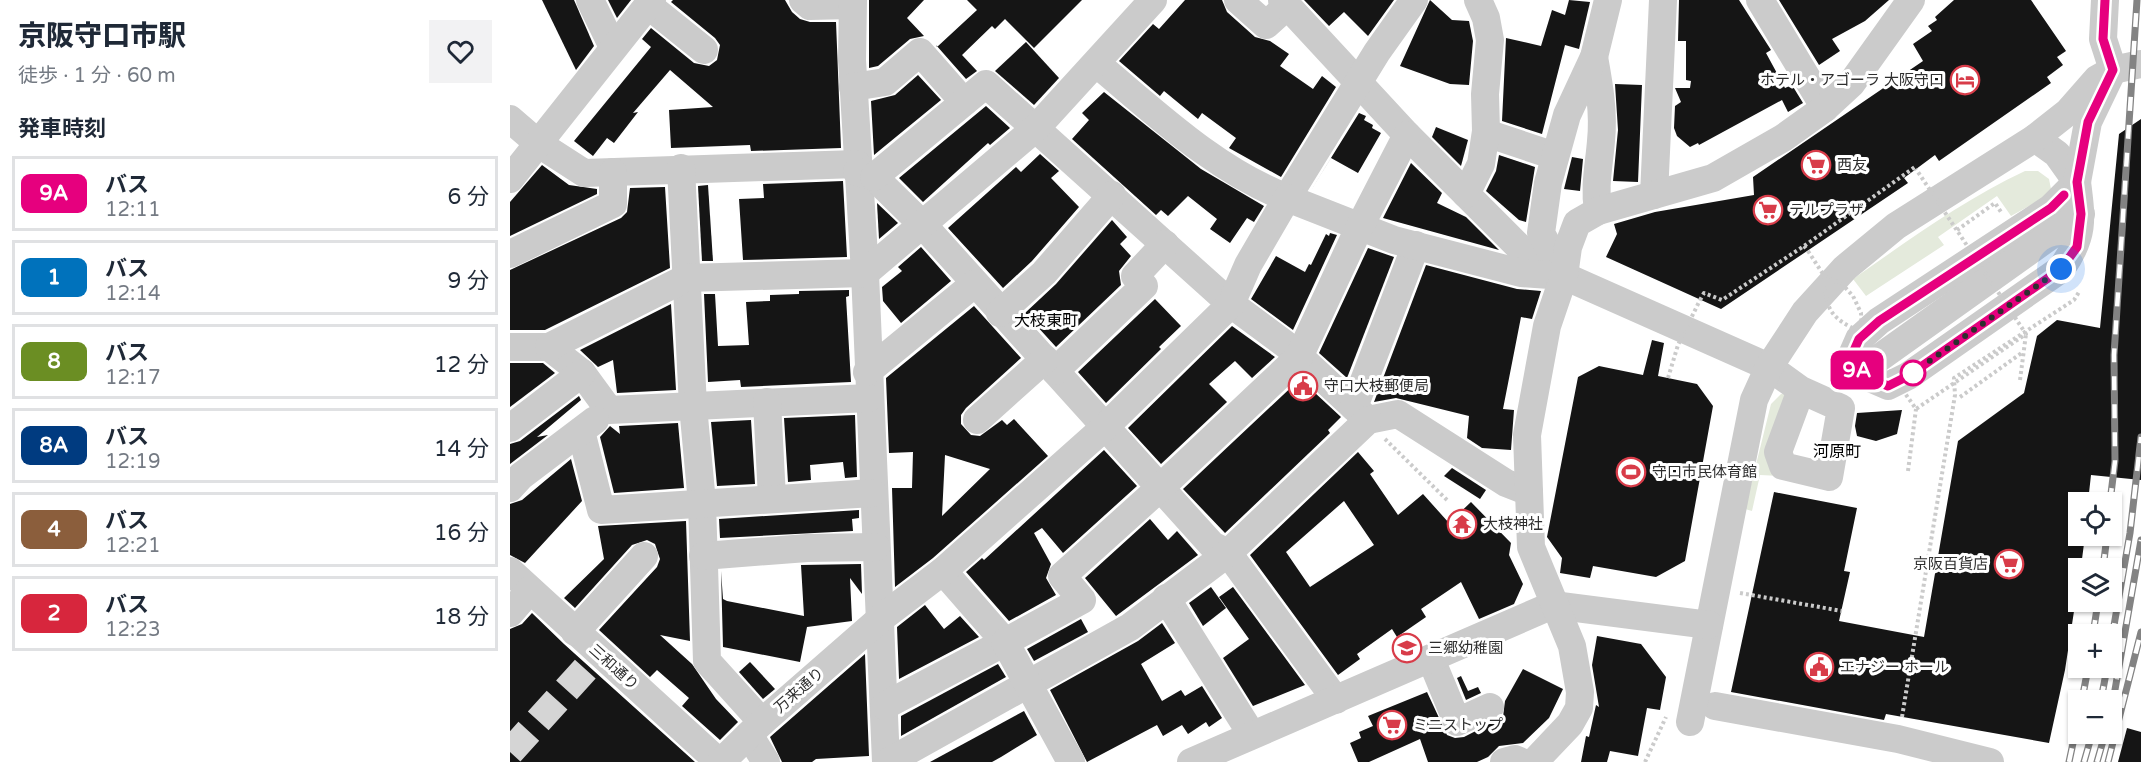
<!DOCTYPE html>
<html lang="ja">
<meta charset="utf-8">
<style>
body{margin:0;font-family:"Varela Round","Noto Sans JP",sans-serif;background:#f2f2f3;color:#1f2937;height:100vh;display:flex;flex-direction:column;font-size:22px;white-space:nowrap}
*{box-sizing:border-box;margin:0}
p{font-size:20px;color:#747a83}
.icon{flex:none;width:33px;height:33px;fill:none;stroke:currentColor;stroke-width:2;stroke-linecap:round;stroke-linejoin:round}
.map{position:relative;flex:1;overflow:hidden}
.side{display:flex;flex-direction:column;background:#fff;width:510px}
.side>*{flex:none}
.badge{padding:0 12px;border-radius:9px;font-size:21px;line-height:39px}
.fabs{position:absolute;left:1558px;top:492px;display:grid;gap:12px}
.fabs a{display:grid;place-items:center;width:54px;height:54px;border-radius:0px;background:#fff;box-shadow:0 2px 4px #0004;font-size:30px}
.you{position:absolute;width:30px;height:30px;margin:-15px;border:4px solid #fff;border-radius:50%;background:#1a73e8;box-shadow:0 0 0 9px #1a73e833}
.map>.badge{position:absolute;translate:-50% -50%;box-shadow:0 0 0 3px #fff}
h2{padding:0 18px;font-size:22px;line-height:54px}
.round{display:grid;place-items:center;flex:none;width:63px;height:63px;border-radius:0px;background:#f2f2f3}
.head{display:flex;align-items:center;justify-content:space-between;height:102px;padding:0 18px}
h1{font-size:28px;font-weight:800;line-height:45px}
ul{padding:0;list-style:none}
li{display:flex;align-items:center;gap:18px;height:75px;margin:0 12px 9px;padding:0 6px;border:3px solid #e0e1e3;border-radius:0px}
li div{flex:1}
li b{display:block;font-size:22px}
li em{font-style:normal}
li .badge{min-width:66px;font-weight:700;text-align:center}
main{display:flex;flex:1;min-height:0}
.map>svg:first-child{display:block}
</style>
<main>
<section class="side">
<div class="head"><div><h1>京阪守口市駅</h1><p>徒歩 · 1 分 · 60 m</p></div><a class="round"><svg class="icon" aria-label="heart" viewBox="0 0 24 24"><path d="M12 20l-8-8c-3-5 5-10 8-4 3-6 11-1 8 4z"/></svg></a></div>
<h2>発車時刻</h2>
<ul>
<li><span class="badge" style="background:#e6007e;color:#fff">9A</span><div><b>バス</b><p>12:11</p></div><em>6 分</em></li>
<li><span class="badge" style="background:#0072bc;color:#fff">1</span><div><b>バス</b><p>12:14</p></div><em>9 分</em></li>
<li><span class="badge" style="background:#6b8e23;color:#fff">8</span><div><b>バス</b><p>12:17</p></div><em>12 分</em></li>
<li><span class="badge" style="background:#003b80;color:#fff">8A</span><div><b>バス</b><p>12:19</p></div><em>14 分</em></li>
<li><span class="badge" style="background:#8b5e3c;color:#fff">4</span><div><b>バス</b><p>12:21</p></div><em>16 分</em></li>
<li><span class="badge" style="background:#d7263d;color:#fff">2</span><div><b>バス</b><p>12:23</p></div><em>18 分</em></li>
</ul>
</section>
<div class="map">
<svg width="1631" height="762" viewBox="0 0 1631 762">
<rect width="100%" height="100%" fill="#fff"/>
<g fill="#e4eadc">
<path d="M1515 171H1528L1539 179 1541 189 1535 197 1501 216 1487 196 1428 237 1434 245 1356 296 1343 279C1399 240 1453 200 1515 171Z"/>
<path d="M1271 394 1282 395 1270 476 1250 475 1242 511 1235 509 1261 404Z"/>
</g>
<g fill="#151515" fill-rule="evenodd">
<path d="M32 0H64L84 46 66 70Z"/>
<path d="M98 0H121L107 18Z"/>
<path d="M163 0H275L282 12 290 19 300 22H326L331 148 241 151 240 145 161 148 159 110 203 107 160 70 123 113 128 112 104 143 97 138 83 156 64 141 141 47 132 39 141 28 184 63 199 66 207 60 210 45 205 38 161 2Z"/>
<path d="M359 0H414L397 18 414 36 400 39 368 66 359 68Z"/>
<path d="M457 0H572L524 48 495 19 485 29 482 26 452 55 467 71 456 79 426 45 427 47 467 10Z"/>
<path d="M675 0H712L717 12 745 37 760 41 779 54 770 66 803 89 812 76 826 87 771 177 719 148 726 138 692 113 688 119 654 91 650 96 609 61 643 24 649 29Z"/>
<path d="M794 0H884L858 36 834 12 819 26Z"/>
<path d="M920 0 942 20 959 21 963 41 959 85 940 84 890 66Z"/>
<path d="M1059 0 1080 2 1069 49 1055 45 1032 134 992 121 996 38 1031 46 1042 10 1055 15Z"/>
<path d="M1169 0H1229L1261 50 1256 53 1275 88 1282 85 1293 103 1278 112 1272 100 1189 145 1188 143 1180 147 1167 136 1164 128 1165 106 1171 102 1165 88H1180L1181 81 1176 80V41H1168Z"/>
<path d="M1269 0H1379L1355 21 1322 39 1330 51 1309 65Z"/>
<path d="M1444 0H1521L1556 51 1547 57 1553 65 1537 77 1541 83 1429 161 1425 155 1394 178 1398 183 1211 309 1096 257 1107 234 1104 224 1145 212 1244 195 1243 177 1413 61 1403 44 1422 31 1418 26 1427 20 1425 17Z"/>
<path d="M516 42 549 78 524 105 485 71Z"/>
<path d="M408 75 431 100 364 155 361 101 385 95Z"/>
<path d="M1105 84 1132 85 1128 182 1103 181 1108 130Z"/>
<path d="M594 92 691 169 754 206 744 222 737 218 720 243 700 229 707 219 678 196 658 216 651 210 646 215 562 139 579 120 572 113Z"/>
<path d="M476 106 500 128 480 145 478 143 413 202 389 178Z"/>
<path d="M849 113 856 116 854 120 863 125 862 128 871 133 848 173 821 158 801 190Z"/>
<path d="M1631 119V480L1581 475 1578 502H1569V536H1575L1572 559 1555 670 1539 743 1376 714 1374 720 1221 692 1264 492 1347 508 1334 571 1340 572 1329 621 1414 637 1448 441 1514 393 1527 336 1547 320 1590 328 1609 134Z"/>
<path d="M926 127 958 140 951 166 922 137Z"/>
<path d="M530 154 549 171 541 178 569 207 522 261 493 288 438 228 506 167 511 172Z"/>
<path d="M989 155 1025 167 1016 222 1009 220 976 191 986 171Z"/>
<path d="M1062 157 1073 159 1070 191 1054 189Z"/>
<path d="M901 163 932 193 927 203 956 217 989 250 873 218Z"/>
<path d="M32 165 59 185 87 189V194L0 236V202Z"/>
<path d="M333 181 337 257 233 260 229 199 254 198 253 184Z"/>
<path d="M198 185 203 261H192L188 186Z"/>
<path d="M155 187 160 268 35 330H0V270L111 218 117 212 120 188Z"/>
<path d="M367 203 388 223 369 239Z"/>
<path d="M602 220 617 237 610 244 621 256 609 271 611 285 546 347 515 313 546 284Z"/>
<path d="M820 233 827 235 783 330 741 299 766 256 795 272 799 264 801 265 816 234 819 236Z"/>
<path d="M411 247 441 281 391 323 373 301 372 287 392 271 388 267Z"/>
<path d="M858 248 884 257 837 378 809 353Z"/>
<path d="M916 265 1007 289 1031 291 1022 319 1011 317 993 409 1004 410 1001 450 972 448 957 438 959 416 886 398 864 402Z"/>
<path d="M339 290V296L336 297 341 382 231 387 230 380 198 382 194 294H205L208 346 239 345 236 302 260 301V295L289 294V291Z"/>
<path d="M645 299 671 326 649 347 651 349 596 403 568 372Z"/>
<path d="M161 304 166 390 107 393 103 360 88 367 70 350Z"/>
<path d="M464 306 511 358 456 408 451 415V424L461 435 470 436 492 420 497 425 504 419 538 456 423 558 385 587 382 488H402L403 452 379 453 376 378ZM435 455 480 469 432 516Z"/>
<path d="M722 326 765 357 742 378 725 361 699 384 717 402 651 464 618 428Z"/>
<path d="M1142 340 1154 343 1148 376 1187 384 1203 406 1175 561 1146 577 1083 566 1080 578 1050 573 1052 558 1037 537 1068 377 1089 366 1133 375Z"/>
<path d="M0 363H33L45 373 0 407Z"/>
<path d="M790 379 831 417 818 430 820 433 715 533 673 489Z"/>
<path d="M69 396 71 400 27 437 38 435 0 464V444L10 441Z"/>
<path d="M1392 410 1387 434 1366 441 1347 436 1345 426 1347 413Z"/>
<path d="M345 415 347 477 335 478 333 462 300 465 301 480 278 482 274 418Z"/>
<path d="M241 420 245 484 207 486 201 422Z"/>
<path d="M168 423 174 488 104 493 90 437 100 426 110 434 109 426Z"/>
<path d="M594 450 627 486 553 553 532 528 524 533 541 564 536 578 546 595 499 621 456 572 472 558 474 560Z"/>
<path d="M848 452 864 471 860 474 888 515 913 494 939 523 961 502 1001 543 999 555 1013 584 1004 604 969 619 951 582 911 609 916 617 887 637 882 629 847 654 850 659 828 675 740 555ZM834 501 864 545 800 587 776 552Z"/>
<path d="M61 459 72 501 15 563 0 555V504L12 500Z"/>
<path d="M942 468 976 490 970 499 934 476Z"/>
<path d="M349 510V518L342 519 343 531 210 538 209 519Z"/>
<path d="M640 519 658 540 667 531 688 555 606 616 575 578Z"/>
<path d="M176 521 180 641 150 635 182 664 206 699 228 722 210 740 172 706 179 698 147 670 140 677 89 630 147 567 150 559 145 544 137 540 122 545 65 608 54 598 94 559 88 526Z"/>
<path d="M351 564 352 594 340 578 342 621 297 627 290 662 213 647 211 571 213 599 217 601 294 616 291 565Z"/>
<path d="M701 587 716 608 693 626 679 603Z"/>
<path d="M723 587 795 685 743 706 713 658 739 639 709 597Z"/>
<path d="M415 605 434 629 450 616 469 637 389 679 387 627Z"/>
<path d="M22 613 54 644 185 762H0V629L12 624Z"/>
<path d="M571 619 578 632 524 661 517 649Z"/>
<path d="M652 623 665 643 631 664 652 701 671 690 675 696 692 686 712 718 699 727 696 722 678 734 672 725 653 736 647 725 577 762 540 690 628 641Z"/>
<path d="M1087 636 1131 644 1156 677 1150 710 1137 708 1128 756 1100 751 1097 762H1071L1076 736 1079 737 1086 705 1089 707 1082 665Z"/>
<path d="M355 654 359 756 306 759 302 762H272L260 737Z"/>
<path d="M240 662 265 689 253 699 229 672Z"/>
<path d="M488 664 496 677 391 736V716Z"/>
<path d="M1013 669 1053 689 1039 718 1013 743 989 746 978 757 967 762H918L910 739 859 762H848L840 743 851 738 849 732 863 726 858 716 917 692 937 735 945 738 954 737 993 717 995 701Z"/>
<path d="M951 676 958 691 968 687 971 693 956 700 947 678Z"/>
<path d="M514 711 527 735 491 757 482 762H420Z"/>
<path d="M1617 728 1631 732V762H1608Z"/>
</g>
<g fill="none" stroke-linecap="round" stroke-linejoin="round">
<path stroke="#d5d5d5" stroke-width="28" stroke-dasharray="28 14" stroke-linecap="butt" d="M0 752 89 654"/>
<g stroke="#cbcbcb" stroke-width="4" stroke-dasharray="3 3" stroke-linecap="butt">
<path d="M1447 230 1485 203 1491 212"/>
<path d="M1294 246 1298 251"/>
<path d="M1190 300 1194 293 1212 300 1294 246 1405 167 1406 169"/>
<path d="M1510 380 1516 334"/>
<path d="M1450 397 1513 352"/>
<path d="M875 439 939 502"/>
<path d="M1398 471 1406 409"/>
<path d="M1230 593 1332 611"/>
<path d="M1392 717 1445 395 1444 378 1564 300 1569 292"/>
<path d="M1135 762 1156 717"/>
</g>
<g stroke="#cbcbcb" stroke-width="28">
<path d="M80 0 103 47"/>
<path d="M293 0 300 6 342 5"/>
<path d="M343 0 342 60 355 273 376 762"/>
<path d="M728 0 756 25 776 7"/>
<path d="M772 0 897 135 1012 250 1054 276 1259 367 1291 390 1331 408 1319 477 1273 466 1268 452 1291 390"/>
<path d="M1250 0 1315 108"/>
<path d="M138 5 194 50"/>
<path d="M1084 57C1089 85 1094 112 1091 141 1089 166 1084 186 1088 211"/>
<path d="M587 64C647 114 704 169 777 198L867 52 904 0"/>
<path d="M343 87 375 82 410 52 454 102"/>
<path d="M0 119 29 144 74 173 347 164"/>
<path d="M976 133 1045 156"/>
<path d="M1525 138 1547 154 1567 182"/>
<path d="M171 168 183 406 192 503 197 661 252 722"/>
<path d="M347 172 364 177 413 225 702 545 718 553 826 700"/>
<path d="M364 177 476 84 721 304 779 347 858 420 888 414 996 483 1019 492"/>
<path d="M0 179 142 0"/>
<path d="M1567 182C1572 220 1574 237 1551 269L1398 376 1378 386 1348 373 1342 355 1349 339 1369 321 1541 208Z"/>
<path d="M1567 182 1578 122 1603 70 1593 39 1595 0"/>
<path d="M956 194 971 164 976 131 975 94 980 40 976 18 968 0"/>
<path d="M1144 195 1153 0"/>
<path d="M0 254 103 204V172"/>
<path d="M1053 274 1031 233 1038 183 1057 115 1084 57 1098 0"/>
<path d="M490 313 534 273 602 195"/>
<path d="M0 347H39L72 373 99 410 359 398"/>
<path d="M39 347 176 278 355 273 527 127 643 0"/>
<path d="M545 371 634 286 625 276 655 244"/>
<path d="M357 372 464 284"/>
<path d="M1348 373 1571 214"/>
<path d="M257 402 262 498"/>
<path d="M844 407 906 245"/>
<path d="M467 420 535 359"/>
<path d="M0 428 72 373"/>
<path d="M71 431 91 510 363 493"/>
<path d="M0 488 11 476 85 420"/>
<path d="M193 556 297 548 366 547"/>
<path d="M0 571 209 762"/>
<path d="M656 598 742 735"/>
<path d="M0 613 20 590"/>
<path d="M65 632 134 556"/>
<path d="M921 659 947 722 980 707"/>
<path d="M374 706 495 642 433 571"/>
<path d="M1205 706 1388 739 1480 762"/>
<path d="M1180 722 1244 400 1259 367 1295 312 1335 268 1386 226 1525 138 1558 112 1587 79 1603 70 1631 64"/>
<path d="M239 735 256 762"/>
<path d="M211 762 252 722 370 619 433 571 595 427 721 304 738 265 777 198 884 240 1011 273 1054 276"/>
<path d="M378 762 620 627 718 553 858 420"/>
<path d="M561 762 495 642 572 600 552 576 651 487 789 357 849 228 897 135"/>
<path d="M681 762 1043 605 1199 625"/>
<path d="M994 762 1005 759 1012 762"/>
<path d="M1024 762 1060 724 1069 708 1070 692 1062 646 1021 547 1017 435 1037 326 1054 276 1058 247 1067 223 1088 211 1203 178 1273 138 1315 108 1341 84 1401 0"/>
</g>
<g stroke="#838383" stroke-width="7">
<g id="rail">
<path d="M1600 502 1605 461 1604 355 1627 0"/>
<path d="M1593 568 1597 536"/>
<path d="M1583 634 1588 602"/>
<path d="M1602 637 1620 533 1631 437"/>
<path d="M1572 700 1578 668"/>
<path d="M1591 700 1597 668"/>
<path d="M1602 707 1631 540"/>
<path d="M1559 762 1569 715"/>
<path d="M1574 762 1582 734"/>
<path d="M1587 762 1595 734"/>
<path d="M1598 762 1631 632"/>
</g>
</g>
<use href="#rail" stroke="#fff" stroke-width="4.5" stroke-dasharray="14" stroke-linecap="butt"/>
<g stroke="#cbcbcb" stroke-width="4" stroke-dasharray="3 3" stroke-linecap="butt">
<path d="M1298 251 1315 277 1332 284 1343 296 1351 313 1352 332 1406 409 1516 334 1406 169"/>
<path d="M1315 277C1314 309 1322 320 1352 332"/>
<path d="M1158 378 1168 345 1190 300"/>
</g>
</g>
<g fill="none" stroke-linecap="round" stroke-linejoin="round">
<g stroke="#fff" stroke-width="14">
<path id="line" d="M1554 195 1541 208 1369 321 1349 339 1342 355 1348 373 1378 386 1398 376 1551 269 1567 247 1571 214 1567 182 1578 122 1603 70 1593 39 1595 0"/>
</g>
<use href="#line" stroke="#e6007e" stroke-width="9"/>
<path stroke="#2e2e2e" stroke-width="6" stroke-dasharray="0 10.8" d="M1403 373 1398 376 1551 269"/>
</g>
<defs>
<g id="hotel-ring" transform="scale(1.5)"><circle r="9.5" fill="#fff" stroke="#d83c49" stroke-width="1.5"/><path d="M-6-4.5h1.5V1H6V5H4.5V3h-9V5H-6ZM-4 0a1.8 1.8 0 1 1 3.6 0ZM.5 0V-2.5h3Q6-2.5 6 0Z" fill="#d83c49"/></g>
<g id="supermarket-ring" transform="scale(1.5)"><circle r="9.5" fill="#fff" stroke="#d83c49" stroke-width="1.5"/><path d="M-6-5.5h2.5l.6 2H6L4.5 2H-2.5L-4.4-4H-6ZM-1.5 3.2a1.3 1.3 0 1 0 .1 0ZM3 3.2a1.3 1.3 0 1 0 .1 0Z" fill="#d83c49"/></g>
<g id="civic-ring" transform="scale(1.5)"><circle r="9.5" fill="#fff" stroke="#d83c49" stroke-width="1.5"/><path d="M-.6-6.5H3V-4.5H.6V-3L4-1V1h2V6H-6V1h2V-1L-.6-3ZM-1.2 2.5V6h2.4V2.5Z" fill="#d83c49"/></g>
<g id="stadium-ring" transform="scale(1.5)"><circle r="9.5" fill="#fff" stroke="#d83c49" stroke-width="1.5"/><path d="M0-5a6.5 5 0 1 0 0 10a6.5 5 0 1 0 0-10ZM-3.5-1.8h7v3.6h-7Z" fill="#d83c49"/></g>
<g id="temple-ring" transform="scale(1.5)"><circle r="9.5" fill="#fff" stroke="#d83c49" stroke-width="1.5"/><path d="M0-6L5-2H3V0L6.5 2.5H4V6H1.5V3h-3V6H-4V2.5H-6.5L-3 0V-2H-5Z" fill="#d83c49"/></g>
<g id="school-ring" transform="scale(1.5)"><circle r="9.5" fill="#fff" stroke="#d83c49" stroke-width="1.5"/><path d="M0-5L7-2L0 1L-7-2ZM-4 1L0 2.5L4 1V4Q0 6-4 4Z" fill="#d83c49"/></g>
</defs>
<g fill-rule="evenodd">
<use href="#hotel-ring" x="1455" y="80"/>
<use href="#supermarket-ring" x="1306" y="165"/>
<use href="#supermarket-ring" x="1258" y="210"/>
<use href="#civic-ring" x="793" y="386"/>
<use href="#stadium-ring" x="1121" y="472"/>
<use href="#temple-ring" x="952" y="524"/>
<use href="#supermarket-ring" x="1499" y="564"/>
<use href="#school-ring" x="897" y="648"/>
<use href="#civic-ring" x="1309" y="667"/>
<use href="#supermarket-ring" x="882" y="725"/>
</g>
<circle fill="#fff" stroke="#e6007e" stroke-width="3" cx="1403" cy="373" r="12"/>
<g text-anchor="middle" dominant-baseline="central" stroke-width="6" stroke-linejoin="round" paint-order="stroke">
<g font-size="15" fill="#2e2e2e" stroke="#fff" text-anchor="start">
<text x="1434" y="80" text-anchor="end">ホテル・アゴーラ 大阪守口</text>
<text x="1327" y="165">西友</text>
<text x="1279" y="210">テルプラザ</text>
<text x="814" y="386">守口大枝郵便局</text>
<text x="1142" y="472">守口市民体育館</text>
<text x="973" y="524">大枝神社</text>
<text x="1478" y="564" text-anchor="end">京阪百貨店</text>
<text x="918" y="648">三郷幼稚園</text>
<text x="1330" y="667">エナジー ホール</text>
<text x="903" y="725">ミニストップ</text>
</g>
<g font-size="15" fill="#2e2e2e" stroke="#fff">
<text transform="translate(104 667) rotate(42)">三和通り</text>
<text transform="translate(289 690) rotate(-41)">万来通り</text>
</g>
<g font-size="16" fill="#000" stroke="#fff">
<text x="536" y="321">大枝東町</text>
<text x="1327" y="452">河原町</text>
</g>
</g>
</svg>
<div class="fabs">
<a><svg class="icon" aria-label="locate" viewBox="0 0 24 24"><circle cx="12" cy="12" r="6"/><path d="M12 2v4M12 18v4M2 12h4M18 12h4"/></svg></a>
<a><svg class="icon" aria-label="layers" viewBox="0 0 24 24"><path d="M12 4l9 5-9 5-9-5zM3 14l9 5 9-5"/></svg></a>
<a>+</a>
<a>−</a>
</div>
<div class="you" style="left:1551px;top:269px"></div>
<b class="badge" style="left:1347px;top:370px;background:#e6007e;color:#fff">9A</b>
</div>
</main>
